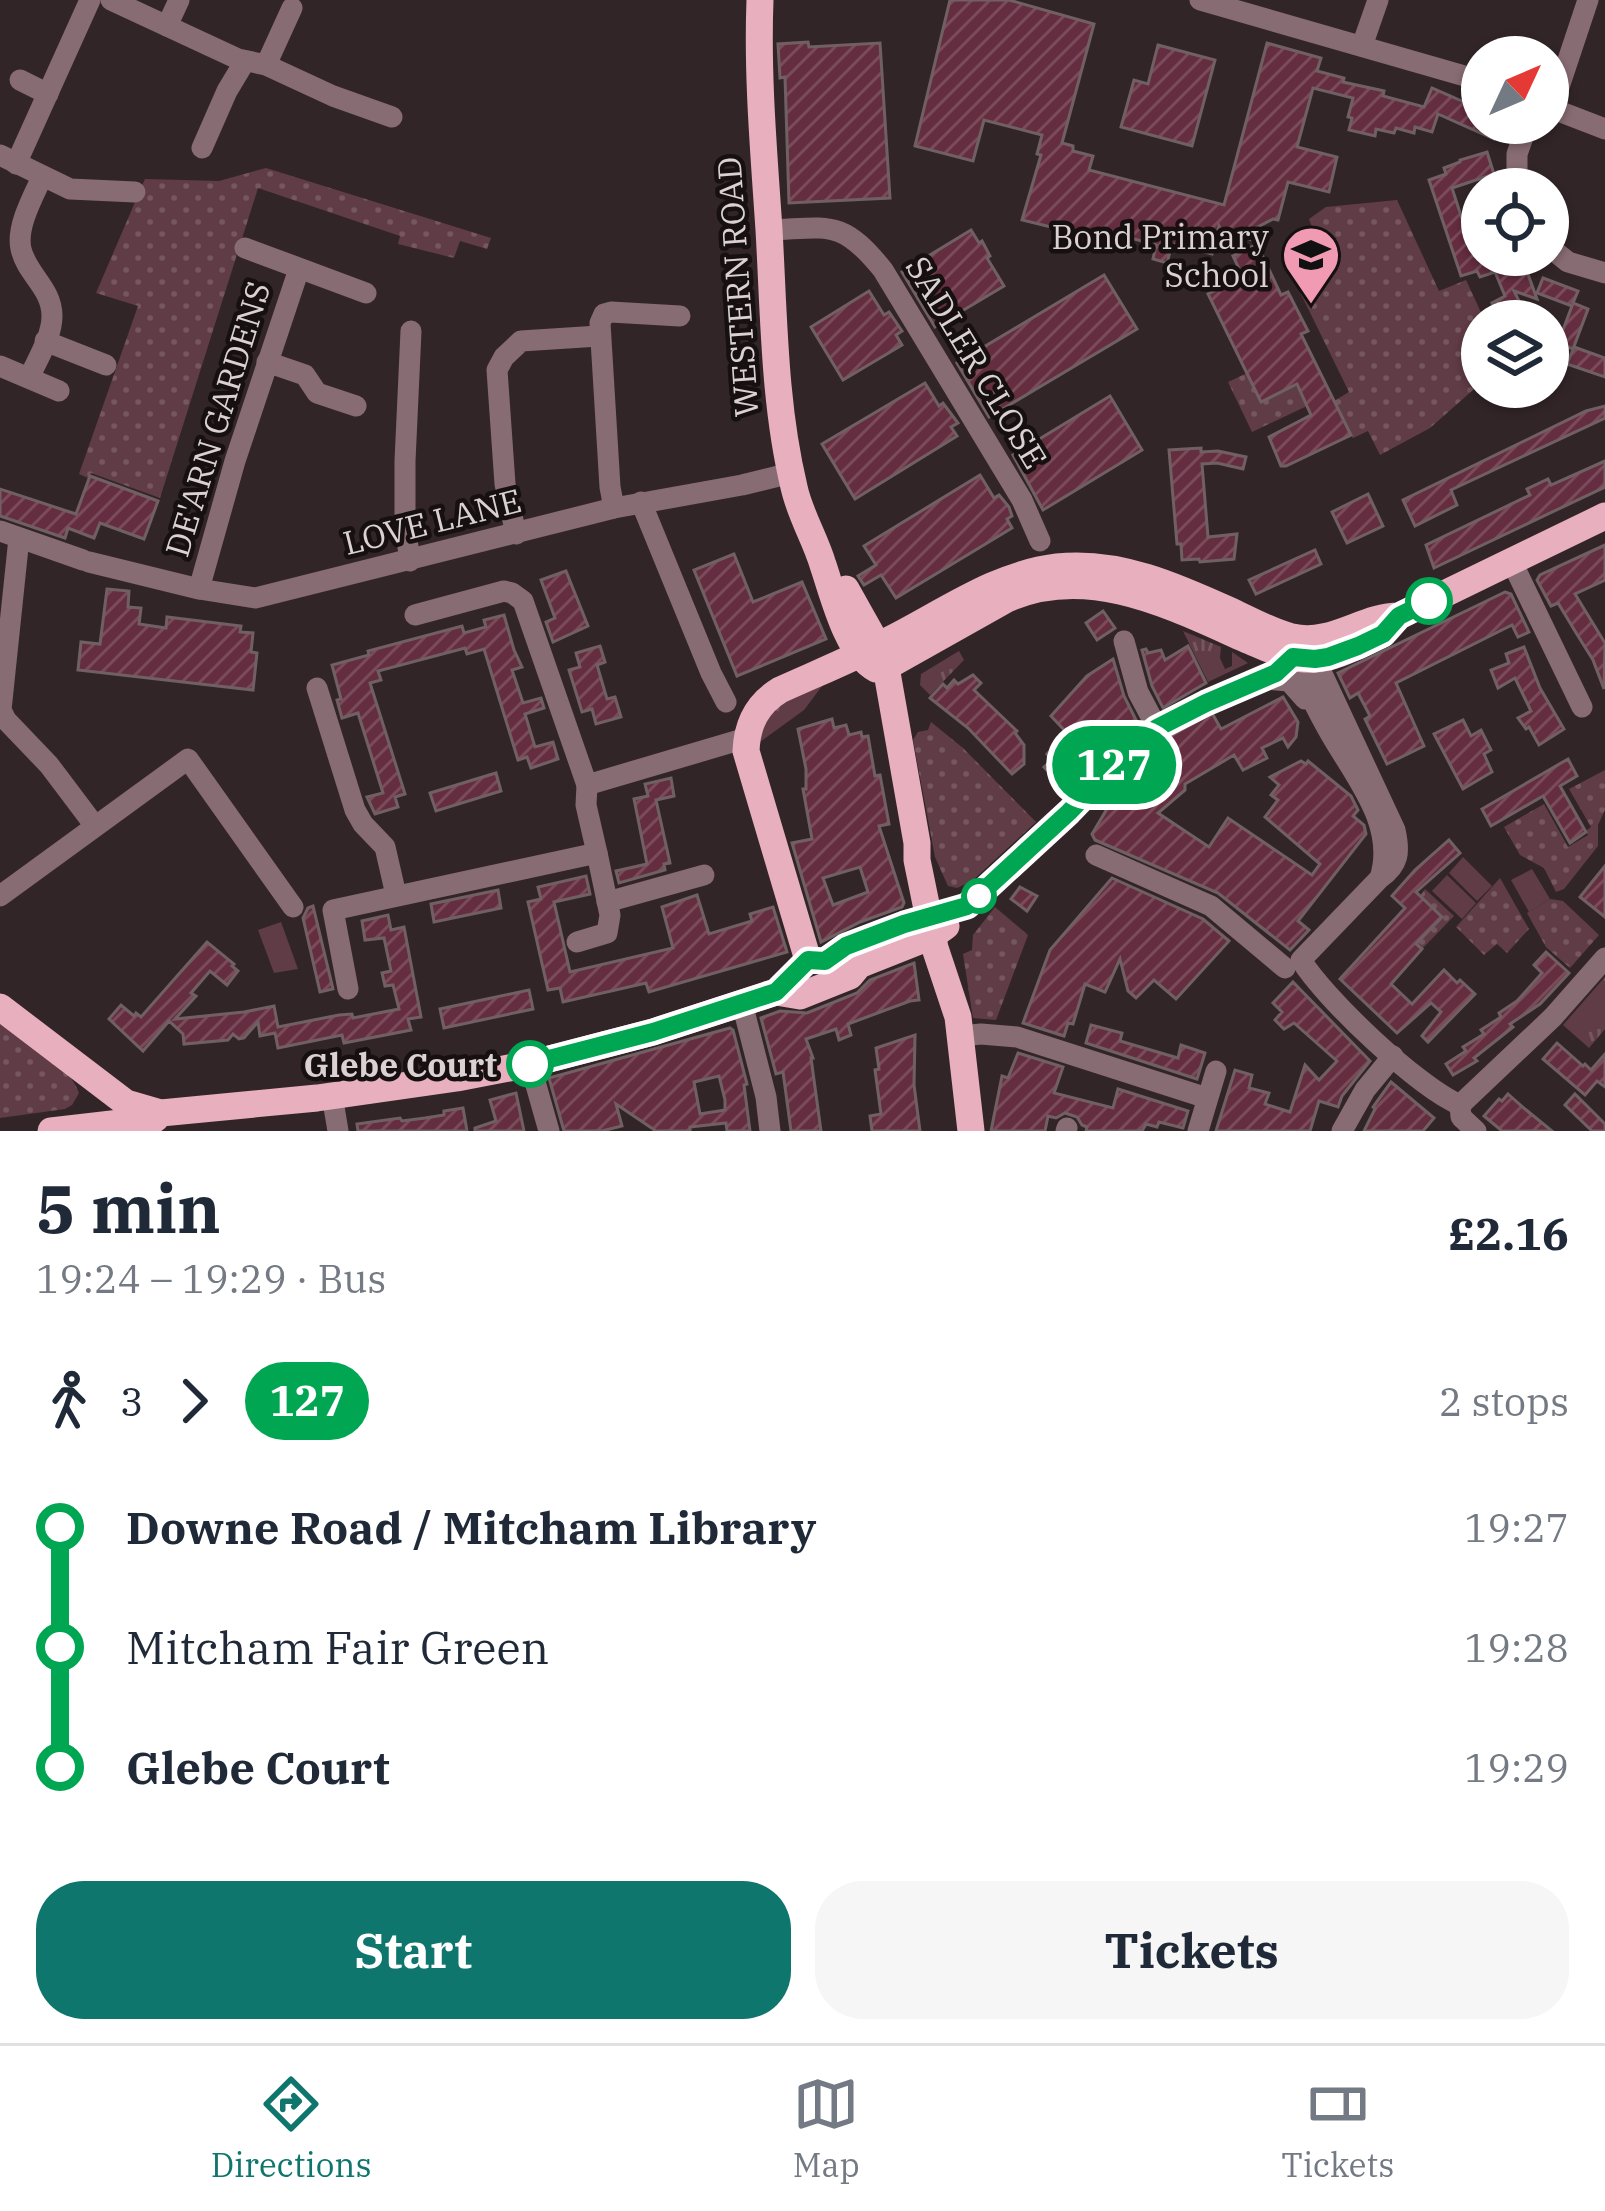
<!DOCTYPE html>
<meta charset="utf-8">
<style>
body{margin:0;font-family:"IBM Plex Serif",serif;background:#f6f6f7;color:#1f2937;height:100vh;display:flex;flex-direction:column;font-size:45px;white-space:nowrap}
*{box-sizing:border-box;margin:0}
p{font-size:39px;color:#747a83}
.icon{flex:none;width:66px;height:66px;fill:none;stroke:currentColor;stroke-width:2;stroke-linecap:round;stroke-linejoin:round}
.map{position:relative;height:1131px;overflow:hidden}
.details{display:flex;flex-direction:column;background:#fff;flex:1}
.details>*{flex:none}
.badge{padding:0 24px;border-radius:39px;font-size:42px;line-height:78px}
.needle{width:78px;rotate:46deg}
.buttons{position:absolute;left:1461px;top:36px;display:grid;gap:24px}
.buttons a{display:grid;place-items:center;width:108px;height:108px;border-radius:50%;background:#fff;box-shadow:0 3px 9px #0004;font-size:60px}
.map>.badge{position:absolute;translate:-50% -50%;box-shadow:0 0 0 6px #fff}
.legs{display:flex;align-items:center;gap:18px;height:132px;padding:0 36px;font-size:39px}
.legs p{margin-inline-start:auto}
.summary{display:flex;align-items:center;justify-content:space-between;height:204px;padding:0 36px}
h1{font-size:66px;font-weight:800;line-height:90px}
.cta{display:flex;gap:24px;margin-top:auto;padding:24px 36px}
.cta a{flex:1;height:138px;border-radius:48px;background:#0f766e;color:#fff;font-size:48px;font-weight:800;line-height:138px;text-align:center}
.cta a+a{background:#f6f6f7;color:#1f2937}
ul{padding:0 36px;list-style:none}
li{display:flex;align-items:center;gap:42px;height:120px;font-size:45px}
li i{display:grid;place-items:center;width:18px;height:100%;margin:0 15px;background:currentColor}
li i::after{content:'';width:30px;height:30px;margin:-15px;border:9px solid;border-radius:50%;background:#fff}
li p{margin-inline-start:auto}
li:first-child i{background:linear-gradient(#0000 50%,currentColor 0)}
li:last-child i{background:linear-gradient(currentColor 50%,#0000 0)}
.menu{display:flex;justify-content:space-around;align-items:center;height:168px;border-top:3px solid #e0e1e3;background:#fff;font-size:33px;color:#747a83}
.menu a{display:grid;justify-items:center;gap:6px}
.menu .active{color:#0f766e}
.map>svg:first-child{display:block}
</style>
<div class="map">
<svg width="1605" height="1131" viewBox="0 0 1605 1131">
<defs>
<pattern id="grass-tufts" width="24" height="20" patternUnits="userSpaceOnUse" patternTransform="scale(3)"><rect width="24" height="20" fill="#603c46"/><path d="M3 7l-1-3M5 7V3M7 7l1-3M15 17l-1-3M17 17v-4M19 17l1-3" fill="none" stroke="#765760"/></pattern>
<pattern id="park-dots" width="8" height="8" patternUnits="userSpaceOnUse" patternTransform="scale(3)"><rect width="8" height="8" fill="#603c46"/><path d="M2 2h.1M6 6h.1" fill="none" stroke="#765760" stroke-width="1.8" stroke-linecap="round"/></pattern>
<pattern id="building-hatch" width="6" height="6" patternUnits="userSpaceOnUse" patternTransform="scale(3)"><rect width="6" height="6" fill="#652e40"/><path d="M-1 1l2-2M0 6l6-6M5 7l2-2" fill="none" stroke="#7a4b5b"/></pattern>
</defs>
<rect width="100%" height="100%" fill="#322528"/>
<g fill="url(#grass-tufts)">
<path d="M1183 631 1221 647 1220 658 1225 669 1232 666V652L1248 663 1208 682Z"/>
<path d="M959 651 964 660 930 695 920 685 921 674Z"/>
<path d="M825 682 804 710 757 744 771 709Z"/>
<path d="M1605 977V1029L1589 1048 1563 1025Z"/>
</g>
<g fill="url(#park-dots)">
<path d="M266 168 491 238 487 249 460 241 454 258 398 244 400 236 258 188 160 498 91 473 88 478 79 474 138 306 96 293 145 179 219 181Z"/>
<path d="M1397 200 1439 291 1466 280 1485 321H1482V382L1430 428 1380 455 1368 431 1353 438 1334 401 1349 392 1299 290 1291 254 1320 249 1309 219 1326 207Z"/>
<path d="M1247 373 1261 401 1301 382 1307 394 1303 397 1307 406 1252 432 1228 382Z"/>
<path d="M931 722 963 748 1036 822 972 881 957 888 948 886 935 857 913 740 918 732 928 730Z"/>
<path d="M1605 770V810L1598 825V846L1564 889 1556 892 1544 868 1520 855 1504 827 1544 804 1568 847 1588 835 1586 831 1591 827 1569 789Z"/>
<path d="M1500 878 1529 929 1507 953 1497 944 1484 955 1456 927Z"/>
<path d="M1425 889 1454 916 1422 949 1415 942 1421 939 1442 917 1420 896Z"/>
<path d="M1550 899 1563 901 1599 935 1570 968 1546 947 1527 913Z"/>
<path d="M995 907 1028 935 996 1020 973 1018 963 954 972 950 973 935Z"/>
<path d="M0 1020C26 1039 68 1062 79 1093L72 1105 65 1109 0 1118Z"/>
</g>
<g fill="#603c46">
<path d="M1463 857 1492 886 1477 901 1449 873Z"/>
<path d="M1532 869 1550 899 1529 912 1511 880Z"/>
<path d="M1447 875 1476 903 1462 919 1432 891Z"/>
<path d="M281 922 298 969 274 973 258 930Z"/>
</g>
<g fill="url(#building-hatch)" stroke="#706064" stroke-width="3" fill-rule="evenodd">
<path d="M950 0H1009L1094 24 1062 143 1073 146V151L1093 156 1089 170 1224 205 1267 43 1321 58 1317 71 1344 78 1343 82 1384 91 1383 96 1424 107 1432 88 1482 110V123H1502L1494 139 1438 114 1432 132 1415 127 1414 133 1396 128 1394 133 1376 129 1375 136 1349 130 1352 118 1348 117 1353 98 1313 88 1297 147 1337 157 1329 192 1288 182 1278 220 1273 219 1254 229 1260 242 1222 232 1219 226 1212 254 1172 244 1167 263 1153 259 1156 245 1106 231 1104 238 1100 239 1022 220 1041 155 1037 154 1042 135 984 120 973 161 915 146Z"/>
<path d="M808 42 809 47 880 43 890 198 789 203 785 77 780 78 778 44Z"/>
<path d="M1158 45 1215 60 1192 146 1121 127 1134 80 1148 84Z"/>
<path d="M1487 152 1494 174 1452 188 1474 256 1521 255 1537 299 1514 291 1529 321H1501L1492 303 1505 296 1495 272 1480 277 1477 271 1461 276 1429 180 1446 174 1444 168 1460 162V160Z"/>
<path d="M971 230 979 243 982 241 990 256 987 258 1004 286 935 327 902 272Z"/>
<path d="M1257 244 1281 295 1288 292 1308 331 1301 334 1351 435 1286 466H1281L1269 437 1311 415 1297 384 1261 402 1208 294 1243 277 1233 256Z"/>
<path d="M1104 275 1137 329 989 417 957 363Z"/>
<path d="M1543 278 1578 291 1573 303 1588 309 1573 349 1558 343 1572 306 1537 293Z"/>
<path d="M869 291 884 315 889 312 902 331 896 335 902 345 843 380 811 327Z"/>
<path d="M1574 347 1605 358V377L1567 364Z"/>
<path d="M925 383 939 406 943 403 958 423 951 427 957 436 855 499 822 444Z"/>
<path d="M1110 396 1142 450 1043 510 1013 455Z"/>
<path d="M1605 406V418L1451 490 1457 505 1415 526 1403 500 1586 411Z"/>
<path d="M1201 448V452L1218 451 1246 457 1243 469 1217 463 1202 464 1208 537 1237 534 1234 559 1200 562 1199 559 1182 560 1181 544H1177L1169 450Z"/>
<path d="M1605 461V487L1434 568 1426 545 1530 495 1527 489 1548 479 1551 485Z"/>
<path d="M980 475 994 498 999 495 1009 507 1012 516 1007 519 1012 528 896 598 881 575 864 585 858 576 876 565 864 546Z"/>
<path d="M90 476 158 501 144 539 100 523 94 538 68 528 65 538 0 516V489L76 514Z"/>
<path d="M1368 494 1383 526 1347 543 1332 512Z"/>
<path d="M1605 545V580L1575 594 1605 643 1604 689 1593 660 1578 636 1558 603 1551 606 1537 580 1540 575Z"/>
<path d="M1315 550 1321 564 1256 594 1249 580Z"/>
<path d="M734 554 753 602 802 582 826 639 737 676 694 570Z"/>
<path d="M566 571 588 626 553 642 546 622 555 618 541 580Z"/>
<path d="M107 589 129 591 128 607 141 608 139 624 166 628 167 617 241 626 240 632 253 633 251 652 257 653 253 690 78 670 81 642 100 644Z"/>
<path d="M1505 592 1511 594 1529 632 1518 637 1512 625 1396 683 1424 746 1387 764 1365 719 1370 716 1358 693 1350 698 1338 673Z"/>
<path d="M1103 611 1115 628 1097 640 1086 623Z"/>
<path d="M504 615 514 650 522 667 512 670 523 703 541 698 544 708 525 714 535 747 553 742 558 759 531 768 527 757 518 760 484 649 467 654 465 648 378 671 381 680 370 683 405 794 395 797 398 807 375 814 367 797 383 793 358 713 342 718 337 700 341 699 332 665 369 655 368 651 462 626 464 633 486 627 484 620Z"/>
<path d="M600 646 605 662 597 665 607 699 615 697 621 717 596 724 592 709 582 712 569 670 580 667 576 653Z"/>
<path d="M1188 646 1206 683 1163 708 1152 686 1142 650 1146 649 1148 653 1161 650 1165 660Z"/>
<path d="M1524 647 1540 688 1564 729 1539 745 1529 727 1526 729 1518 718 1531 711 1515 678 1498 688 1491 670 1509 663 1506 654Z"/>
<path d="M1113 659 1124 696 1138 724 1073 789H1065L1044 767 1052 760 1047 754 1067 733 1051 716 1087 676Z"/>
<path d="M973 675 981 683 974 690 1017 731 1015 733 1024 745V764L1012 774 968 728 930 698 943 684 947 688 954 680 958 684Z"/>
<path d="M1283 697 1298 722 1296 737 1288 747 1283 738 1262 748 1267 758 1243 770 1234 755 1185 784V790L1158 813 1209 847 1228 818 1312 875 1320 864 1265 817 1278 800 1271 795 1279 785 1270 777 1301 761 1306 764 1308 761 1351 796 1358 810 1353 816 1364 825 1366 834 1298 921 1309 930 1290 950 1218 893 1095 840 1092 834 1120 787 1130 794 1132 766 1158 743 1212 713 1221 729Z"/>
<path d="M832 719 834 728 846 725 849 735 861 732 862 737 868 736 875 776 880 775 889 824 879 826 904 903 902 907 860 922 821 942 792 843 812 839 803 789H806V769L798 729ZM860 867 868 892 833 905 823 878Z"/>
<path d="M1463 720 1471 736 1481 730 1491 750 1484 754 1492 772 1463 789 1434 734Z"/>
<path d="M1568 759 1577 776 1560 786 1586 832 1570 843 1543 796 1491 826 1482 809Z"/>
<path d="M496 773 501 791 436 811 430 793Z"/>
<path d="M671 778 674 796 656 800 670 863 664 864 665 870 619 883 616 871 647 864 634 799 648 796 645 784Z"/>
<path d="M1449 840 1460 853 1416 892 1442 917 1416 944 1422 949 1391 984 1412 1004 1444 970 1457 983 1460 980 1475 994 1428 1042 1422 1036 1441 1012 1431 1003 1397 1033 1340 979 1405 908 1392 896 1415 870Z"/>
<path d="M1605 866V917L1580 897Z"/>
<path d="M586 876 590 894 554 902 570 972 673 948 662 907 697 895 709 934 752 921 750 914 773 907 787 952 649 992 646 983 563 1002 560 988 548 990 528 902 541 899 538 887Z"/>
<path d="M1112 878 1203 919 1229 941 1176 999 1154 980 1136 998 1128 991 1120 959 1105 992 1085 984 1073 1024 1068 1023 1064 1036 1023 1023 1050 950Z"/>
<path d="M1020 887 1037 896 1027 911 1011 899Z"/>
<path d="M498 890 501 908 434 922 431 904Z"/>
<path d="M313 906 333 989 320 992 303 918 308 908Z"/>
<path d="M388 915 391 930 404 927 421 1017 408 1019 411 1030 344 1043 342 1035 278 1048 275 1033 260 1036 258 1022 244 1038 239 1039 233 1034 228 1040 184 1044 183 1034 169 1021 143 1051 109 1019 121 1005 134 1016 136 1013 141 1017 207 942 234 964 232 966 238 971 227 985 210 971 191 993 196 996 175 1019 244 1012 274 1006 278 1027 339 1015 352 1014 353 1018 399 1009 393 985 385 986 382 973 391 971 384 938 365 940 362 921Z"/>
<path d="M1546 952 1569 973 1540 1004 1510 1024 1513 1027 1474 1058 1477 1061 1453 1075 1446 1064 1466 1051 1463 1047 1484 1034 1481 1030 1501 1017 1499 1013 1517 1001 1542 973 1534 965Z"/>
<path d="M914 963 919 1000 910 1001 848 1024 851 1035 839 1040 836 1029 806 1039 813 1058H811L821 1131H791L783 1072 776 1074 761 1018 780 1011 807 1013 857 993 870 980Z"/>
<path d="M1293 982 1370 1061 1342 1096 1338 1107 1319 1101 1310 1131H1216L1235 1070 1252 1075 1249 1088 1269 1093 1265 1104 1290 1112 1305 1065 1319 1080 1337 1061 1294 1023 1284 1029 1275 1020 1282 1012 1273 1003Z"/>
<path d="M529 990 533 1009 444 1028 440 1009Z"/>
<path d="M1091 1025 1122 1033 1120 1041 1178 1058 1181 1045 1205 1053 1197 1079 1086 1043Z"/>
<path d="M730 1028 733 1030 747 1084 744 1085 750 1131H727L726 1123 690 1127V1131H656L616 1104 622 1126 602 1131H564L549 1078ZM719 1076 725 1100V1110L700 1114 694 1082Z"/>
<path d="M915 1035 914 1085 920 1131H872L870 1116 881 1114 875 1070 879 1069 876 1048Z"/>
<path d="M1557 1043 1583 1066 1585 1064 1591 1070 1605 1054V1087L1597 1081 1585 1095 1543 1059Z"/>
<path d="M1018 1053 1063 1067 1054 1093 1113 1108 1118 1089 1188 1111 1183 1128 1159 1122 1157 1127 1146 1124 1142 1131H1086L1087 1127 1082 1125 1077 1117 1065 1113 1056 1118 1048 1116 1045 1131H991L1002 1076 1008 1078Z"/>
<path d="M1391 1082 1434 1118 1423 1131H1364L1375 1109 1373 1107Z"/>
<path d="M516 1093 524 1131H475V1128L496 1121 490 1100Z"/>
<path d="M1508 1094 1525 1109 1552 1131H1502L1484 1116 1499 1099 1502 1101Z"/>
<path d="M1575 1094 1605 1124V1131H1592L1565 1105Z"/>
<path d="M463 1108 467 1131H358L357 1124 400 1118 402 1121 425 1118 444 1115V1111Z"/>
</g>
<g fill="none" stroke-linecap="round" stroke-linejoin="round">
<g stroke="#886c73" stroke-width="21">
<path d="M111 0 238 59 266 65 333 96 392 117"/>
<path d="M1200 0 1482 81"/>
<path d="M167 26 179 0"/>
<path d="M1362 46 1378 0"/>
<path d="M266 65 292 8"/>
<path d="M20 80 48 94"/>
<path d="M1548 107 1605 129"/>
<path d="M1552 108 1588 0"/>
<path d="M202 148 227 91 245 61"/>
<path d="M0 155 70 189 135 192"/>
<path d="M16 164 90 0"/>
<path d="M1517 189V154L1528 123"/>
<path d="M769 230C829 228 841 218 883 270L1022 500 1040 541"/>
<path d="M1548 246 1568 262 1605 273"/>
<path d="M245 248 366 293"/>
<path d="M45 341 106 365"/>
<path d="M267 362 305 375 317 393 356 406"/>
<path d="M0 366 59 391"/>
<path d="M29 378C37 360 52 337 52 316 52 288 27 275 21 249 16 227 33 197 42 177"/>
<path d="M641 502 711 673 726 702"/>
<path d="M614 508 610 487 600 323 604 314 611 312 680 316"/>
<path d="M0 531 83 560"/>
<path d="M516 534 505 484 497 370 504 357 521 341 599 336"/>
<path d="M19 538 1 710 6 720 49 765 95 826"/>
<path d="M1511 560 1582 707"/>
<path d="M410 561 405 526V461L411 331"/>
<path d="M89 562 199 589 255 598 614 508 742 485 791 473"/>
<path d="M199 589 235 461 299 269"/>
<path d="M415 615 504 591 512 593 523 601 587 785 746 738"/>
<path d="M1124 641 1138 692 1157 728"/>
<path d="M1265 679 1289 681 1305 699"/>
<path d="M317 688 355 810 363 824 385 847 396 895"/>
<path d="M1096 855 1211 906 1285 968"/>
<path d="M1380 878C1397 825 1355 777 1330 733 1316 709 1304 683 1293 657L1294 648 1302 638 1310 648 1395 830C1400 852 1399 865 1380 878L1301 960C1325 999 1418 1087 1460 1105"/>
<path d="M0 896 188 759 293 907"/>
<path d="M607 902 704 875"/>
<path d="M577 942 607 933 610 915 597 853"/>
<path d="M348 989 333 910 597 853 586 805 587 785"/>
<path d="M742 1003 766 1097 770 1131"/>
<path d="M961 1036 981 1034 1017 1037 1207 1098"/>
<path d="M530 1064 549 1131"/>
<path d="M332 1095 338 1131"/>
<path d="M1460 1105 1553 1017 1605 958"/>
<path d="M1460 1105 1461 1117 1476 1131"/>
<path d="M1066 1131 1067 1128"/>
<path d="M1198 1131 1216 1071"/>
<path d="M1342 1131 1365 1090 1393 1056"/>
</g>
<g stroke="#e8afbe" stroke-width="27">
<path d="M760 0C757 77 764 154 769 230 774 316 774 404 794 487 800 515 815 538 823 565 833 594 847 654 876 669L886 667"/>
<path d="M846 589 878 646 886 667 917 843V860L935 948 958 1017 971 1131"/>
<path d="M886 667 1007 599C1088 563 1171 606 1245 639 1267 648 1290 661 1315 659 1333 658 1351 649 1368 641"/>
<path d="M808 960 746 751C747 724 757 704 780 690 820 672 859 656 897 636 949 609 998 574 1057 567 1119 560 1178 587 1233 612 1252 621 1272 632 1292 637 1332 646 1362 616 1399 616L1605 516"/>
<path d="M825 961C861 937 901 926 942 914"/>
<path d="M0 1007 126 1103 157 1112"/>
<path d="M51 1131 155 1119 161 1113 317 1098 457 1078 530 1064 653 1032 776 992 800 996 850 976 859 965 932 936 946 926"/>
</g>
</g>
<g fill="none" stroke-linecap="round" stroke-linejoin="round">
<g stroke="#fff" stroke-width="27">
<path id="line-1" d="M530 1064 653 1032 776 992 808 960 825 961 846 946 904 924 967 906 1069 812 1122 757 1157 728 1206 703 1276 673 1293 657 1315 659 1328 657 1358 646 1383 634 1399 616 1429 601"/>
</g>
<use href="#line-1" stroke="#00a651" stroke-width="18"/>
</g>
<defs>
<g id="school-pin" transform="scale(3)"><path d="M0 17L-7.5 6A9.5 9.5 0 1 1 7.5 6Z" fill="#f19ab3" stroke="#161011"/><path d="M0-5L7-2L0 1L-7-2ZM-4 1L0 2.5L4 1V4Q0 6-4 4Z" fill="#111"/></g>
</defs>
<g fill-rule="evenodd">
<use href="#school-pin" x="1311" y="255"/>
</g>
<g fill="#fff" stroke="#00a651" stroke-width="6">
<circle cx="1429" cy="601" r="21"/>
<circle cx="979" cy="896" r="15"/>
<circle cx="530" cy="1064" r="21"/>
</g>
<g text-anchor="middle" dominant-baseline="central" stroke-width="9" stroke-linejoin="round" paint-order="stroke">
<g font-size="33" fill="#dbd1d3" stroke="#161011" text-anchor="end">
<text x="1269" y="236">Bond Primary<tspan x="1269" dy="38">School</tspan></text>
</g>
<g font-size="33" fill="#dbd1d3" stroke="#161011">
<text transform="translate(737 287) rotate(-94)">WESTERN ROAD</text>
<text transform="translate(977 362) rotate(59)">SADLER CLOSE</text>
<text transform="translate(217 419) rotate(-73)">DE'ARN GARDENS</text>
<text transform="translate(432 521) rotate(-14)">LOVE LANE</text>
</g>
<g font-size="33" font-weight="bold" fill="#dbd1d3" stroke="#161011" text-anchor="end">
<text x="497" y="1064">Glebe Court</text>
</g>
</g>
</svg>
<div class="buttons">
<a><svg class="needle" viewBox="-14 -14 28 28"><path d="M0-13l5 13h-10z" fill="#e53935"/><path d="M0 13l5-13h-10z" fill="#747a83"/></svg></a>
<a><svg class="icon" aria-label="locate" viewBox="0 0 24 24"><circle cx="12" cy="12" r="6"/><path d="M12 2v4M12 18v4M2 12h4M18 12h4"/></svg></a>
<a><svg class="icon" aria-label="layers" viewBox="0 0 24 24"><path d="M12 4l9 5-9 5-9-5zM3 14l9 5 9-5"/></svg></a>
</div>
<b class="badge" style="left:1114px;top:765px;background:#00a651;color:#fff">127</b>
</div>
<section class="details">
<div class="summary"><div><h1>5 min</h1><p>19:24 – 19:29 · Bus</p></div><b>£2.16</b></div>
<div class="legs"><svg class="icon" aria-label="walk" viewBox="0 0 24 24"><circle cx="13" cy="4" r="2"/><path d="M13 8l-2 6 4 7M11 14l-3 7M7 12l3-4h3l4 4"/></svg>3<svg class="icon" aria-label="forward" viewBox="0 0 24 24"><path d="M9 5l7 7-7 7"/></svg><b class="badge" style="background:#00a651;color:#fff">127</b><p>2 stops</p></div>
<ul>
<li><i style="color:#00a651"></i><b>Downe Road / Mitcham Library</b><p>19:27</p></li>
<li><i style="color:#00a651"></i><span>Mitcham Fair Green</span><p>19:28</p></li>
<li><i style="color:#00a651"></i><b>Glebe Court</b><p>19:29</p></li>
</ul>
<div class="cta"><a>Start</a><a>Tickets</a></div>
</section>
<nav class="menu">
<a class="active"><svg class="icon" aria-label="directions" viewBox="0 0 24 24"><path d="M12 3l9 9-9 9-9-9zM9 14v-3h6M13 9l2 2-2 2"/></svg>Directions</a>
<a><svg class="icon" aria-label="map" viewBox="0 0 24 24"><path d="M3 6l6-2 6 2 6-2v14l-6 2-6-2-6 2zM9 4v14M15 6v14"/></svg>Map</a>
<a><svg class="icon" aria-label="tickets" viewBox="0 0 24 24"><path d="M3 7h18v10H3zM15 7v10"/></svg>Tickets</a>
</nav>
